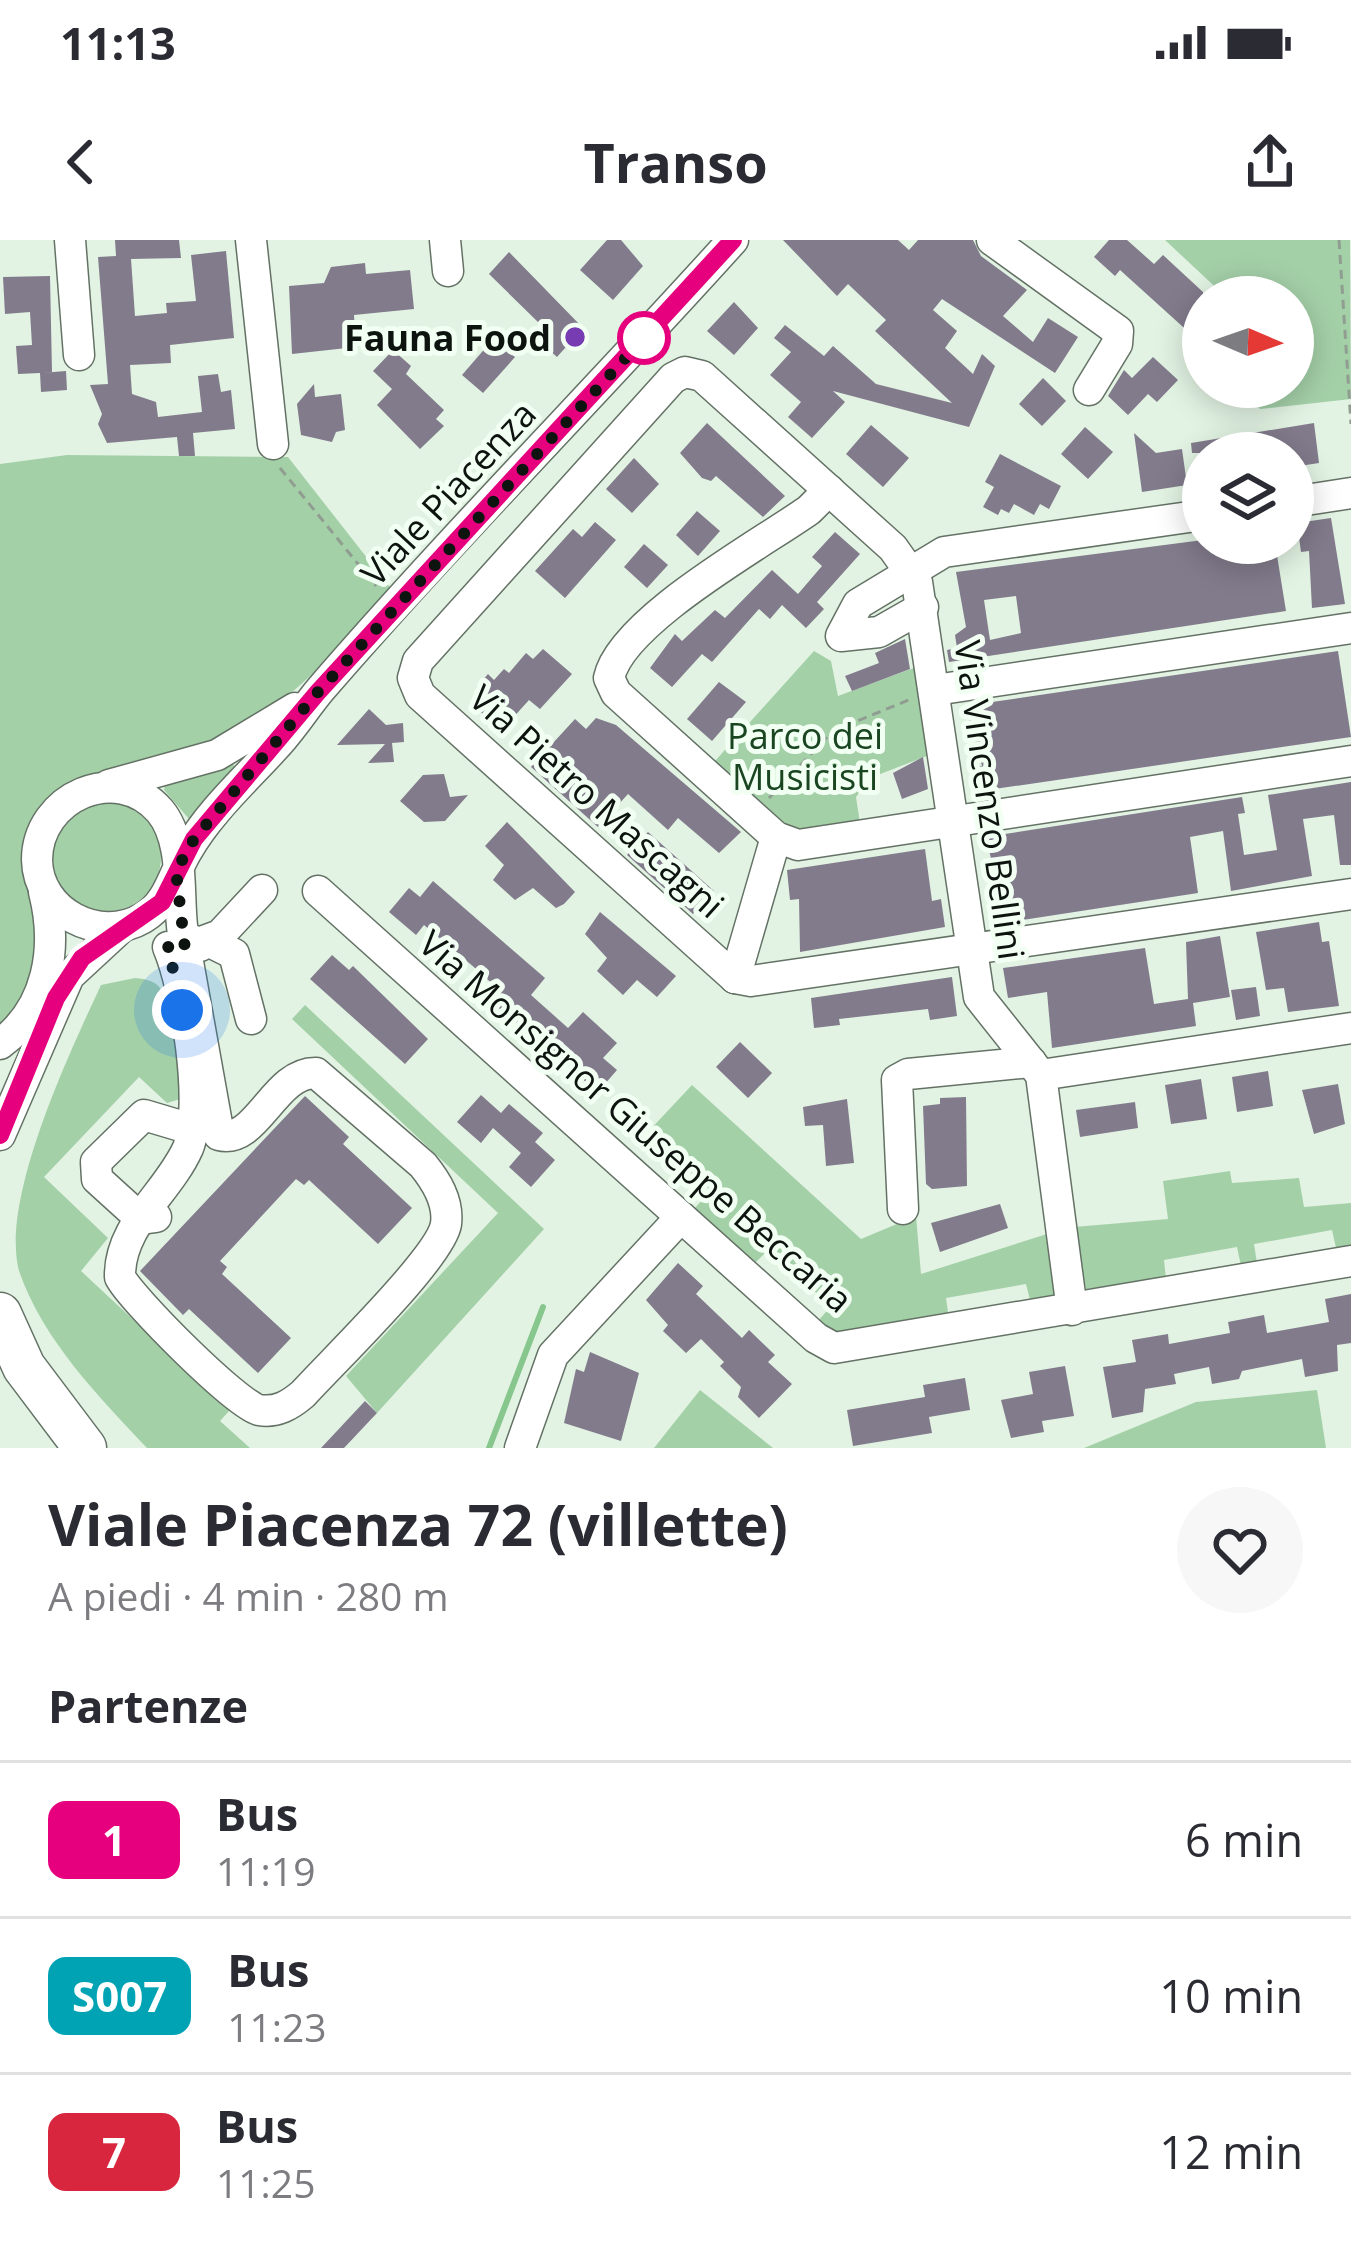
<!DOCTYPE html>
<html lang="it">
<meta charset="utf-8">
<style>
body{margin:0;font-family:"Open Sans",sans-serif;background:#f7f7f7;color:#2b2b33;height:100vh;display:flex;flex-direction:column;font-size:45px;white-space:nowrap}
*{box-sizing:border-box;margin:0}
p{font-size:39px;color:#7c7c81}
.icon{flex:none;width:66px;height:66px;fill:none;stroke:currentColor;stroke-width:2;stroke-linecap:round;stroke-linejoin:round}
.map{position:relative;height:1208px;overflow:hidden}
.panel{display:flex;flex-direction:column;background:#fff;flex:1}
.panel>*{flex:none}
.badge{padding:0 24px;border-radius:18px;font-size:42px;line-height:78px}
.needle{width:78px;rotate:92deg}
.tools{position:absolute;left:1182px;top:36px;display:grid;gap:24px}
.tools a{display:grid;place-items:center;width:132px;height:132px;border-radius:50%;background:#fff;box-shadow:0 6px 30px #0003;font-size:60px}
.you{position:absolute;width:60px;height:60px;margin:-30px;border:9px solid #fff;border-radius:50%;background:#1a73e8;box-shadow:0 0 0 18px #1a73e833}
.map>.badge{position:absolute;translate:-50% -50%;box-shadow:0 0 0 6px #fff}
h2{padding:0 48px;font-size:45px;line-height:108px}
.round{display:grid;place-items:center;flex:none;width:126px;height:126px;border-radius:63px;background:#f7f7f7}
.summary{display:flex;align-items:center;justify-content:space-between;height:204px;padding:0 48px}
h1{font-size:57px;font-weight:700;line-height:90px}
ul{padding:0;list-style:none}
li{display:flex;align-items:center;gap:36px;height:156px;padding:0 48px;border-top:3px solid #e1e1e2}
li div{flex:1}
li b{display:block;font-size:45px}
li em{font-style:normal}
li .badge{min-width:132px;font-weight:700;text-align:center}
.status{display:flex;justify-content:space-between;align-items:center;height:84px;padding:0 60px;background:#fff;direction:ltr}
.status svg{height:33px;fill:currentColor}
header{display:flex;justify-content:space-between;align-items:center;height:156px;padding:0 48px;background:#fff;font-size:54px;font-weight:700}
.map>svg:first-child{display:block}
</style>
<div class="status"><b>11:13</b><svg viewBox="0 0 49 12"><path d="M0 12V9h3v3zM5 12V6h3v6zM10 12V3h3v9zM15 12V0h3v12zM26 1h20v11H26zM47 4h2v5h-2z"/></svg></div>
<header><svg class="icon" aria-label="back" viewBox="0 0 24 24"><path d="M15 5l-7 7 7 7"/></svg>Transo<svg class="icon" aria-label="share" viewBox="0 0 24 24"><path d="M12 15V3M7 8l5-5 5 5M5 13v7h14v-7"/></svg></header>
<div class="map">
<svg width="1351" height="1208" viewBox="0 0 1351 1208">
<rect width="100%" height="100%" fill="#e2f3e3"/>
<g fill="#a4d0a8">
<path d="M1165 0H1350L1351 159 1260 169 1240 147H1293V57H1226Z"/>
<path d="M67 215 288 217 393 351C344 402 298 457 235 492 209 506 170 521 140 527 102 536 68 531 41 565 11 603 38 647 41 689 44 725 21 763 0 789V224Z"/>
<path d="M814 411 831 421 838 456 919 426 932 514 870 538 856 557 860 583 794 591 715 521Z"/>
<path d="M232 522 236 529 189 579 164 550 165 544Z"/>
<circle cx="107" cy="617" r="54"/>
<path d="M135 738C160 740 164 749 169 772H174L184 858 167 863 139 837 44 937 108 998 81 1031 230 1170 220 1181 250 1208H147C98 1156 43 1100 19 1031 0 959 70 812 101 745Z"/>
<path d="M305 765 544 989 377 1173 346 1136 498 973 292 779Z"/>
<path d="M692 845 861 999 916 976 921 1034 1047 994 1055 1059 1031 1064 1026 1044 946 1058 949 1079 839 1094 818 1081 831 1066 768 1010 755 1023 695 968 710 951 647 893Z"/>
<path d="M1230 931 1232 943 1299 938 1304 967 1351 963V1006L1336 1008 1332 990 1254 1004 1257 1023 1241 1026 1237 1007 1164 1020 1166 1039 1086 1049 1074 987 1168 979 1163 941Z"/>
<path d="M700 1150 773 1208H654Z"/>
<path d="M1317 1150 1326 1208H1084L1196 1162Z"/>
</g>
<g fill="none" stroke-linecap="round" stroke-linejoin="round">
<path stroke="#87c78e" stroke-width="6" d="M489 1208 543 1067"/>
</g>
<g fill="#827b8c" fill-rule="evenodd">
<path d="M115 0H179L181 18 131 19 135 76 167 73 166 63 196 61 191 15 226 11 234 98 170 105 171 123 130 125 132 154 156 162 158 177 202 172 198 136 218 134 221 152 231 150 235 189 193 193 195 216H179L177 197 107 203 98 184 102 174 90 145 108 144 98 17 116 16Z"/>
<path d="M607 0H621L643 26 613 60 580 30Z"/>
<path d="M783 0H898L909 10 918 0H973L981 16 1027 50 1003 76 1033 102 1048 78 1078 97 1055 133 942 59 933 70 957 91 945 108 973 134 982 114 995 126 969 187 833 151 845 162 812 198 788 177 801 162 770 135 791 112 774 98 785 85 824 116 833 106 876 144 952 163 875 91 886 80 848 44 837 56Z"/>
<path d="M1109 0H1127L1154 24 1163 15 1203 52V105L1120 30 1115 36 1094 17Z"/>
<path d="M509 12 583 88 557 117 531 94 540 84 489 34Z"/>
<path d="M365 23 366 34 410 30 414 69 354 75 356 107 292 114 289 46 324 43 331 27Z"/>
<path d="M50 36 52 132 41 133 66 131 67 150 41 152 40 133 18 134 16 106 32 105 30 72 5 74 3 37Z"/>
<path d="M734 62 758 88 734 115 707 91Z"/>
<path d="M494 98 515 117 483 153 462 135Z"/>
<path d="M393 110 411 126 406 134 444 170 436 179 444 186 420 209 377 165 392 149 373 131Z"/>
<path d="M1153 117 1178 140 1157 162 1148 154 1128 175 1108 156 1124 130 1132 138Z"/>
<path d="M1043 138 1066 161 1042 186 1019 164Z"/>
<path d="M314 144 315 157 341 154 345 190 336 192 332 202 301 195 297 164Z"/>
<path d="M707 183 785 256 763 277 716 236 711 241 702 238 680 213Z"/>
<path d="M1314 183 1319 223 1293 227V213H1192L1191 203Z"/>
<path d="M871 185 909 218 883 247 846 214Z"/>
<path d="M1085 187 1113 212 1088 239 1061 214Z"/>
<path d="M1134 193 1156 213 1182 209 1187 245 1142 252Z"/>
<path d="M1000 214 1061 246 1049 269 1040 264 1034 275 1014 264 1009 273 1001 269 998 275 983 267 994 247 985 242Z"/>
<path d="M634 218 659 244 632 273 606 249Z"/>
<path d="M697 271 720 291 698 316 676 295Z"/>
<path d="M1331 278 1345 364 1312 368 1309 311 1301 312 1297 283Z"/>
<path d="M595 282 616 300 565 358 535 331 573 289 582 297Z"/>
<path d="M835 292 860 314 817 362 824 369 806 388 782 365 770 379 759 369 712 422 702 414 672 447 650 428 675 394 682 401 715 370 725 378 772 330 798 354 822 326 812 317Z"/>
<path d="M1203 300 1275 303 1286 371 949 422 947 410 957 408 955 395 966 387 956 332ZM1016 356 1021 393 990 400 984 360Z"/>
<path d="M644 304 668 325 647 348 624 327Z"/>
<path d="M905 399 910 429 852 451 845 436 879 423 875 413Z"/>
<path d="M543 409 572 434 540 469 529 460 501 491 472 464 482 453 476 448 488 434 494 440 504 429 509 433 526 413 533 419Z"/>
<path d="M1338 411 1351 497 981 551 977 527 982 526 965 466Z"/>
<path d="M719 442 746 462 712 501 687 479Z"/>
<path d="M369 469 386 485 403 483 404 502 392 503 394 522 368 523 385 504 337 505Z"/>
<path d="M596 478 616 485 741 592 719 613 678 578 668 590 628 554 598 587 531 527 575 479 586 489Z"/>
<path d="M923 517 928 549 902 559 893 533Z"/>
<path d="M444 534 450 557 468 555 445 581 424 582 400 561 423 535Z"/>
<path d="M1351 542V625H1340L1334 575 1303 579 1312 636 1231 651 1223 591 1190 597 1198 653 997 684 993 658 1000 657 986 597 1242 557 1245 573 1238 574 1244 615 1277 610 1268 555Z"/>
<path d="M507 582 575 652 564 664 556 668 533 648 515 660 493 640 504 625 485 606Z"/>
<path d="M648 592 714 651 693 674 627 615Z"/>
<path d="M925 609 932 661 941 659 945 687 800 712 799 659 790 660 787 630Z"/>
<path d="M433 641 545 738 531 755 568 788 583 772 617 803 603 818 617 830 597 853 524 782 520 786 493 763 498 749 475 728 424 685 416 695 389 672 409 648 420 657Z"/>
<path d="M600 672 676 736 657 757 637 740 623 755 597 731 607 718 585 694Z"/>
<path d="M1319 682 1322 702 1329 701 1339 766 1288 772 1284 748 1266 750 1256 692Z"/>
<path d="M1220 696 1230 757 1193 763 1196 786 1052 808 1047 752 1008 758 1003 728 1145 708 1154 764 1188 759 1186 702Z"/>
<path d="M332 715 349 730 353 726 428 799 405 824 310 739Z"/>
<path d="M952 737 957 776 930 780 928 769 839 779 840 785 814 788 811 758Z"/>
<path d="M1256 747 1260 776 1236 780 1231 750Z"/>
<path d="M740 802 772 833 748 858 716 827Z"/>
<path d="M1268 831 1273 866 1237 872 1232 837Z"/>
<path d="M1201 839 1207 879 1171 884 1165 845Z"/>
<path d="M1338 844 1345 884 1314 894 1302 850Z"/>
<path d="M481 855 501 873 509 864 543 893 535 902 555 920 531 947 509 927 521 913 493 888 481 903 457 882Z"/>
<path d="M305 856 349 897 343 904 412 968 378 1004 309 940 304 945 296 939 220 1021 227 1027 222 1034 291 1098 258 1133 189 1069 183 1075 140 1031Z"/>
<path d="M966 857 967 946 932 949 926 944 923 866 940 864V858Z"/>
<path d="M847 859 854 923 826 926 823 885 805 886 803 867Z"/>
<path d="M1135 862 1138 888 1080 897 1076 870Z"/>
<path d="M1000 964 1008 988 940 1012 931 983Z"/>
<path d="M678 1023 703 1046 696 1054 742 1098 749 1090 775 1115 768 1122 792 1144 759 1178 738 1157 741 1147 720 1126 724 1122 701 1099 686 1113 663 1091 668 1085 646 1060Z"/>
<path d="M1351 1054V1103L1337 1105 1338 1131 1305 1137 1302 1119 1242 1131 1239 1139 1212 1144 1209 1127 1174 1134 1176 1144 1145 1149 1143 1172 1112 1178 1103 1127 1136 1122 1132 1100 1168 1094 1169 1104 1230 1093 1228 1082 1264 1075 1267 1093 1329 1082 1325 1059Z"/>
<path d="M590 1112 639 1133 621 1201 564 1183 576 1129 584 1132Z"/>
<path d="M1065 1126 1074 1176 1042 1181 1044 1192 1011 1198 1001 1160 1033 1154 1029 1132Z"/>
<path d="M965 1138 970 1170 929 1177 932 1193 853 1206 847 1170 925 1157 923 1145Z"/>
<path d="M365 1161 377 1173 344 1208H321Z"/>
</g>
<g fill="none" stroke-linecap="round" stroke-linejoin="round">
<g stroke="#647265" stroke-width="33">
<g id="minor">
<path d="M70 0 79 115"/>
<path d="M251 0 273 204"/>
<path d="M445 0 448 31"/>
<path d="M992 0 1118 91 1117 104 1089 150"/>
<path d="M829 250 809 270C761 304 621 381 609 438L616 453 776 597 798 605 1351 521"/>
<path d="M1293 262 1351 253"/>
<path d="M923 367 879 392 841 396 858 364 944 312 1203 275"/>
<path d="M935 450 1351 388"/>
<path d="M109 545 217 515 295 468"/>
<path d="M318 651 816 1098 834 1108 1351 1021"/>
<path d="M210 702 234 714 251 779"/>
<path d="M200 706 183 694C177 657 186 602 160 571 117 521 37 557 37 620 38 672 99 704 143 678 169 663 173 634 187 611 210 571 245 540 275 507 292 489 305 468 320 450 453 296 597 151 733 0"/>
<path d="M168 707C186 749 205 866 188 908 168 953 119 985 120 1037 131 1059 238 1166 259 1170 277 1173 290 1165 303 1154 331 1123 441 1017 446 984 449 961 436 941 423 925L316 833C274 832 257 905 219 895L183 694"/>
<path d="M182 709 220 695 262 650"/>
<path d="M735 738 420 455 413 438 418 421 673 138 685 132 702 136 893 308 917 342 979 757 1041 835 1072 1070"/>
<path d="M735 738 751 741 1351 654"/>
<path d="M735 738 776 597"/>
<path d="M0 804C49 768 58 707 44 652"/>
<path d="M1041 835 1351 788"/>
<path d="M0 895 69 736 123 686"/>
<path d="M903 969 897 840 908 834 1031 822"/>
<path d="M156 977 141 979 97 939 96 922 144 875 181 886 194 880"/>
<path d="M520 1208 553 1115 681 977"/>
</g>
</g>
<g stroke="#647265" stroke-width="45">
<path id="highway" d="M0 1074 24 1127 85 1208"/>
</g>
<g stroke="#909d91" stroke-width="3" stroke-dasharray="9 6" stroke-linecap="butt">
<path d="M1339 0 1351 184"/>
<path d="M280 228 376 346"/>
<path d="M769 558 833 491 911 459"/>
</g>
<use href="#minor" stroke="#fff" stroke-width="30"/>
<use href="#highway" stroke="#fff" stroke-width="42"/>
</g>
<g fill="none" stroke-linecap="round" stroke-linejoin="round">
<g stroke="#fff" stroke-width="27">
<path id="line" d="M0 895 56 758 82 718 162 662 194 599 318 452 733 0"/>
</g>
<use href="#line" stroke="#e6007e" stroke-width="18"/>
<path stroke="#0d130e" stroke-width="12" stroke-dasharray="0 21.6" d="M182 770 168 707 185 709 176 631 194 599 318 452 644 98"/>
</g>
<circle fill="#783cb2" stroke="#f2fff3" stroke-width="4.5" cx="575" cy="97" r="12"/>
<circle fill="#fff" stroke="#e6007e" stroke-width="6" cx="644" cy="98" r="24"/>
<g text-anchor="middle" dominant-baseline="central" stroke-width="10" stroke-linejoin="round" paint-order="stroke">
<g font-size="36" font-weight="bold" fill="#0d130e" stroke="#f2fff3" text-anchor="end">
<text x="551" y="97">Fauna Food</text>
</g>
<g font-size="36" fill="#0d130e" stroke="#f2fff3">
<text transform="translate(448 253) rotate(-47)">Viale Piacenza</text>
<text transform="translate(990 560) rotate(82)">Via Vincenzo Bellini</text>
<text transform="translate(597 561) rotate(42)">Via Pietro Mascagni</text>
<text transform="translate(636 881) rotate(41)">Via Monsignor Giuseppe Beccaria</text>
</g>
<g font-size="36" fill="#194621" stroke="#f2fff3">
<text x="805" y="495">Parco dei<tspan x="805" dy="41">Musicisti</tspan></text>
</g>
</g>
</svg>
<div class="tools">
<a><svg class="needle" viewBox="-14 -14 28 28"><path d="M0-13l5 13h-10z" fill="#e53935"/><path d="M0 13l5-13h-10z" fill="#7c7c81"/></svg></a>
<a><svg class="icon" aria-label="layers" viewBox="0 0 24 24"><path d="M12 4l9 5-9 5-9-5zM3 14l9 5 9-5"/></svg></a>
</div>
<div class="you" style="left:182px;top:770px"></div>
</div>
<section class="panel">
<div class="summary"><div><h1>Viale Piacenza 72 (villette)</h1><p>A piedi · 4 min · 280 m</p></div><a class="round"><svg class="icon" aria-label="heart" viewBox="0 0 24 24"><path d="M12 20l-8-8c-3-5 5-10 8-4 3-6 11-1 8 4z"/></svg></a></div>
<h2>Partenze</h2>
<ul>
<li><span class="badge" style="background:#e6007e;color:#fff">1</span><div><b>Bus</b><p>11:19</p></div><em>6 min</em></li>
<li><span class="badge" style="background:#00a3b4;color:#fff">S007</span><div><b>Bus</b><p>11:23</p></div><em>10 min</em></li>
<li><span class="badge" style="background:#d7263d;color:#fff">7</span><div><b>Bus</b><p>11:25</p></div><em>12 min</em></li>
</ul>
</section>
